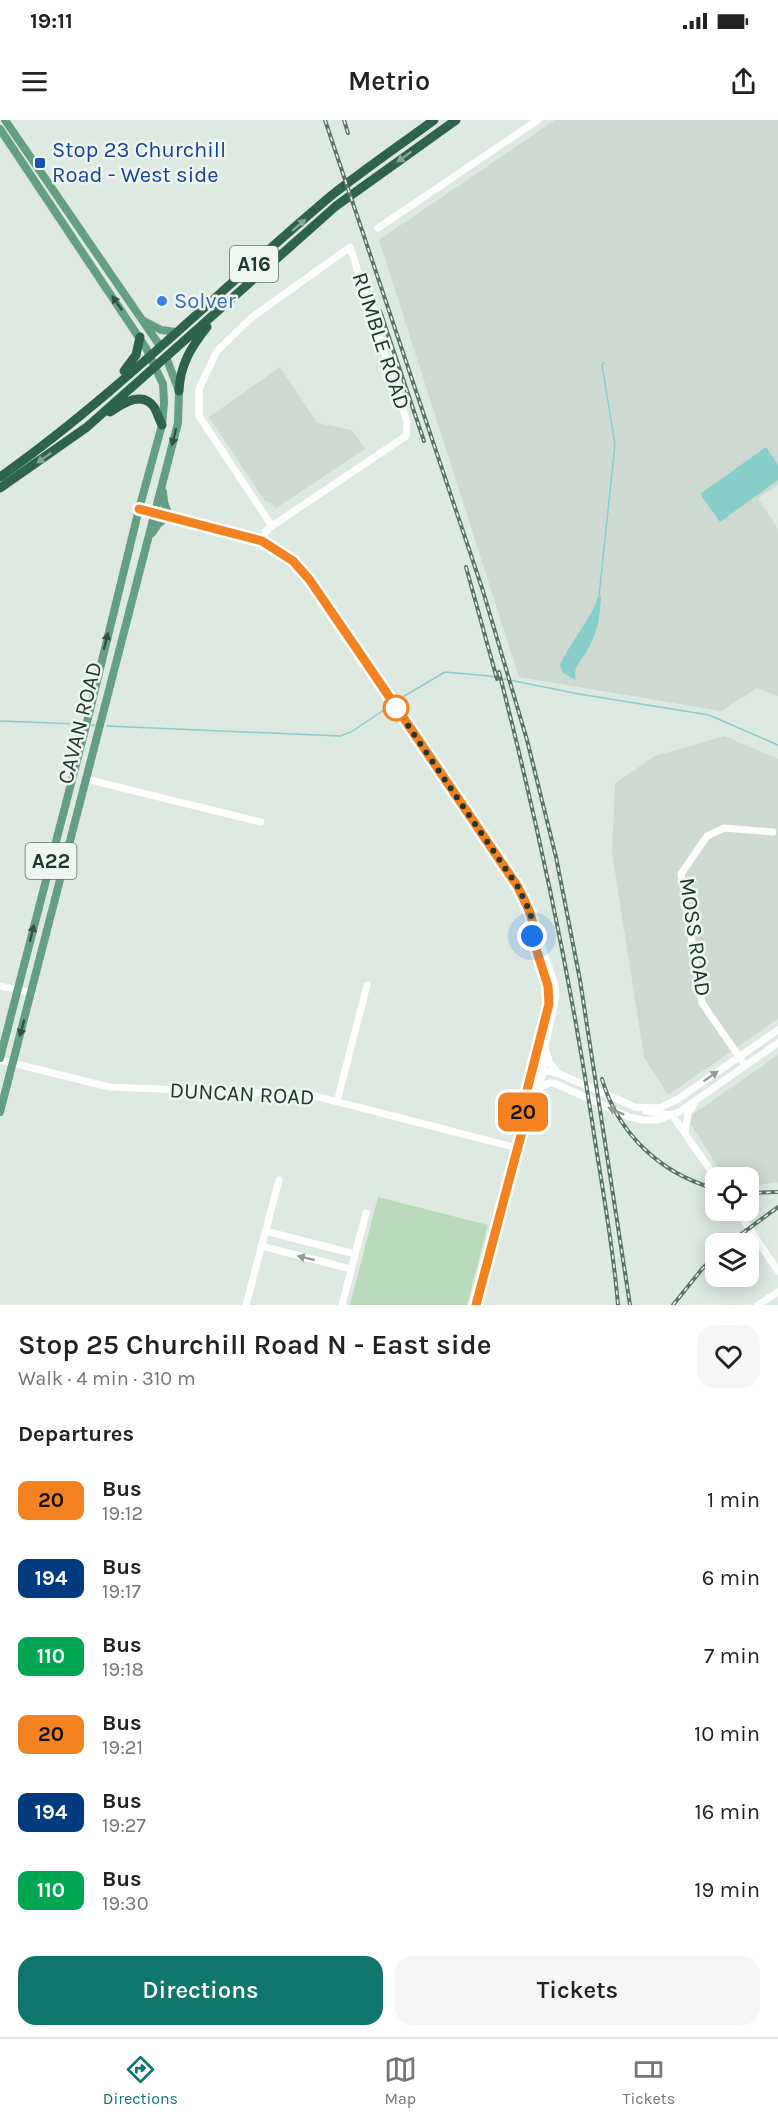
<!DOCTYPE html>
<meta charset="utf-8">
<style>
body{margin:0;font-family:Karla,sans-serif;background:#f6f6f6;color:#222;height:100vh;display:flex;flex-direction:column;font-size:22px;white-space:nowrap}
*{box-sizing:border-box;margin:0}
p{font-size:20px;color:#767676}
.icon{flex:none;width:33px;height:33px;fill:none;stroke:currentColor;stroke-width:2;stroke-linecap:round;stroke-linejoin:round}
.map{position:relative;height:1185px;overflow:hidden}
.side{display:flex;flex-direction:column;background:#fff;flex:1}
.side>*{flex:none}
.badge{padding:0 12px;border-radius:9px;font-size:21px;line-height:39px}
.controls{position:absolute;left:705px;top:1047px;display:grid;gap:12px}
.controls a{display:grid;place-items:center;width:54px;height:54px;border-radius:12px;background:#fff;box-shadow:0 3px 15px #0003;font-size:30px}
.you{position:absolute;width:30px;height:30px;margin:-15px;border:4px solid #fff;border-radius:50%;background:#1a73e8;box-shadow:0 0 0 9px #1a73e833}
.map>.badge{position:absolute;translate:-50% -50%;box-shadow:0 0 0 3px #fff}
h2{padding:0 18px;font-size:22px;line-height:54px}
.round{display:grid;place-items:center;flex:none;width:63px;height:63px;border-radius:18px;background:#f6f6f6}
.summary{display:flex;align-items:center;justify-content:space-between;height:102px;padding:0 18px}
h1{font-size:28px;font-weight:600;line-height:45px}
.cta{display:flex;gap:12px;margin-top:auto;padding:12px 18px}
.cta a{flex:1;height:69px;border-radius:18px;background:#0f766e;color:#fff;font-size:24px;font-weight:600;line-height:69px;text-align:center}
.cta a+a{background:#f6f6f6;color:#222}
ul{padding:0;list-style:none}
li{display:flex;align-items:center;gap:18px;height:78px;padding:0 18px}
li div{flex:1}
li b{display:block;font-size:22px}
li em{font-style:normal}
li .badge{min-width:66px;font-weight:700;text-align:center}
.status{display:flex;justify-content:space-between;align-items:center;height:42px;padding:0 30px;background:#fff;direction:ltr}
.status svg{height:16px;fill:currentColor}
header{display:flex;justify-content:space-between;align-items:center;height:78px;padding:0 18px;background:#fff;font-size:27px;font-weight:600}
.tabs{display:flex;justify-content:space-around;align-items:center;height:84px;border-top:2px solid #e0e0e0;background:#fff;font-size:16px;color:#767676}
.tabs a{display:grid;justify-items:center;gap:3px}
.tabs .selected{color:#0f766e}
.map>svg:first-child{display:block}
</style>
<div class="status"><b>19:11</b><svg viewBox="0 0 49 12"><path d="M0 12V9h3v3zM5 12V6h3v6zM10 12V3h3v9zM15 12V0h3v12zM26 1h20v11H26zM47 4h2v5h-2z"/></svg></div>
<header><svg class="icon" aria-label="menu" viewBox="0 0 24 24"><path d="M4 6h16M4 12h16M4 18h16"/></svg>Metrio<svg class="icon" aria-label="share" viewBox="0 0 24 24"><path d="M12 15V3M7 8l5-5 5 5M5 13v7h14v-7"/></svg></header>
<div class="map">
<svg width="778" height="1185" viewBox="0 0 778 1185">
<rect width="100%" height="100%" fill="#dee9e2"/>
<g fill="#cdd9d1">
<path d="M555 0H778V365L758 378 778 409V576L757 568 721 591 519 557 379 120Z"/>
<path d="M280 247 317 303 352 310 365 329 275 389 272 383 265 381 209 297Z"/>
<path d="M725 616 778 639V899L668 975 644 937 612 732 615 663 655 636Z"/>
<path d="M778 935V1062L749 1067 748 1058 724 1057 690 1003 693 994Z"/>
</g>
<path fill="#b8daba" d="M378 1077 488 1105 467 1185H350Z"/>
<g fill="#87cdca">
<path d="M766 327 778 345V360L720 402 700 374Z"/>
<path d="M601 476C600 496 598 511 588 529 583 539 572 547 576 560L563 553 560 544C571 522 591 499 598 477Z"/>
</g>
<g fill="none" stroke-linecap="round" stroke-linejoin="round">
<g stroke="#87cdca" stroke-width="1.5">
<path d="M599 476 615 324 602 245 604 243"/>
<path d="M401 578 445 552 489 556 579 574 709 595 778 625"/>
<path d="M0 601 78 604"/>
<path d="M89 605H95"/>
<path d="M107 606 340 616 351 612 387 588"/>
</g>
<g stroke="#fff" stroke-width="7">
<path d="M378 108 538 0"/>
<path d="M139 389 262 421 293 441 309 459 518 767 528 789 534 810 538 815 554 862 556 876 543 936 544 950 530 992 524 1003 476 1185"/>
<path d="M262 421 266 411 272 406 406 316 407 302 350 127 251 198 217 231 199 269V296L272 406"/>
<path d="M86 659 261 702"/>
<path d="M0 866 32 873"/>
<path d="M545 928 550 943 557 952"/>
<path d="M0 940 109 967 311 975 517 1028"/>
<path d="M745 945 702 883 681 754 707 716 724 708 773 712"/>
<path d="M531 958C540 949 545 950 557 953L635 987 659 988 678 979 778 910"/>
<path d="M537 969 549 963H554L629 997 643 1000H658L679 992 778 923"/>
<path d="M337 982 367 865"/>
<path d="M646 991 670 995"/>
<path d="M672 995 716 1058"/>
<path d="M524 1002 522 990 549 878 548 866 533 816 534 810"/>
<path d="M685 1013 688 993 695 982"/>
<path d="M737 1090 778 1151"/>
<path d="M265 1111 355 1134"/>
<path d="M261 1126 351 1149"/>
<path d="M246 1185 279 1060"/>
<path d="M342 1185 366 1093"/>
<path d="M758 1185 778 1172"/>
</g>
<g stroke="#649e83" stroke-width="8">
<path d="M5 0 160 226"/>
<path d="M0 9 146 228 163 264 164 283 162 305 139 389 88 598 0 938"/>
<path d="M144 201 161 210 176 212"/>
<path d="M152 413 158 404 169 396 164 382 163 372"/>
<path d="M0 992 178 303 179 271 166 237"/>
</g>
<g stroke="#2d634d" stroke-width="9">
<path d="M124 251 136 235 140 217"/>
<path d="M179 271C180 245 191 227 207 207"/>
<path d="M110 292C122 284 142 270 154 287 157 292 159 299 162 305"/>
<path d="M0 357C119 273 221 168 332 75 365 49 400 25 434 0"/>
<path d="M0 368 87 307 336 86 456 0"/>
</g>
<g stroke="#5a7468" stroke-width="4">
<g id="rail">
<path d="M325 0 483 471 527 620 556 737 580 860 630 1185"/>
<path d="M344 0 348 13"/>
<path d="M380 191 424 321"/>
<path d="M466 447 497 559"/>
<path d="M499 552C537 700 569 850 592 1001 601 1062 613 1123 618 1185"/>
<path d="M602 959C618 1014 661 1054 716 1069"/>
<path d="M748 1073 778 1072"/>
<path d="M728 1124 778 1087"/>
<path d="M673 1185 702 1149 716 1135"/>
</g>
</g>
<use href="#rail" stroke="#eff6f1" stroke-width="1.5" stroke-dasharray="4.5" stroke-linecap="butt"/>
</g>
<defs><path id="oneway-solid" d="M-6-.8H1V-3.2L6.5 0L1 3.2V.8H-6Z" transform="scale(1.5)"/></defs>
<g fill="#84a597">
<use href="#oneway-solid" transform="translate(404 37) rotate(145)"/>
<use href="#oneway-solid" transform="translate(299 105) rotate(-41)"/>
<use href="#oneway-solid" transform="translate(44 338) rotate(145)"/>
</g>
<g fill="#315242">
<use href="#oneway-solid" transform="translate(117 183) rotate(-124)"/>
<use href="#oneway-solid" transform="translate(174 317) rotate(104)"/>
<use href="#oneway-solid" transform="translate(106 521) rotate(-76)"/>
<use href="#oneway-solid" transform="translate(32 813) rotate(-76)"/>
<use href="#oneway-solid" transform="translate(22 908) rotate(105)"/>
</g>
<g fill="#909c96">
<use href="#oneway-solid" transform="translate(711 956) rotate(-35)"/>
<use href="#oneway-solid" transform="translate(616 991) rotate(-156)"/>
<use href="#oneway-solid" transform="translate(306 1138) rotate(-166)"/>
</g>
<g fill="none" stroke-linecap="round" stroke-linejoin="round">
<g stroke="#fff" stroke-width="14">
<path id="line" d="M139 389 262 421 293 441 309 459 363 538 518 767C524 781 537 800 532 816L548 866 549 884 522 990 524 1004 476 1185"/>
</g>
<use href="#line" stroke="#f58220" stroke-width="9"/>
<path stroke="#20382d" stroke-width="6" stroke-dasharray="0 10.8" d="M396 588 518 767C524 781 537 800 532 816"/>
</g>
<rect fill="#1a4fb4" stroke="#eff6f1" stroke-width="2" x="34" y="37" width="12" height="12" rx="3"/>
<circle fill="#3f7fe0" stroke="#eff6f1" stroke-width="2" cx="162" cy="181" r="6"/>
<circle fill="#fff" stroke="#f58220" stroke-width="3" cx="396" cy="588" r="12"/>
<g text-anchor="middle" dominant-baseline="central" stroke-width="5" stroke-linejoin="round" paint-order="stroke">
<g fill="#eff6f1" stroke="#5e7168" stroke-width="1.5">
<rect x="230" y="126" width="48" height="36" rx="4.5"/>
<rect x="25.5" y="723" width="51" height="36" rx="4.5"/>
</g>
<g font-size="21" font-weight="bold" fill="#20382d">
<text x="254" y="144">A16</text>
<text x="51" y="741">A22</text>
</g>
<g font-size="22" fill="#164399" stroke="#eff6f1" text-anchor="start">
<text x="52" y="30">Stop 23 Churchill<tspan x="52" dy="25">Road - West side</tspan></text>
</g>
<g font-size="22" fill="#366cbe" stroke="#eff6f1" text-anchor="start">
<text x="174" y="181">Solver</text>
</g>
<g font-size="22" fill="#20382d" stroke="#eff6f1">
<text transform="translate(381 221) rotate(72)">RUMBLE ROAD</text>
<text transform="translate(80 603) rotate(-76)">CAVAN ROAD</text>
<text transform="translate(695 817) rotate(82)">MOSS ROAD</text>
<text transform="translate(242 974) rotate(3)">DUNCAN ROAD</text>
</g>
</g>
</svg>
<div class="controls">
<a><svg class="icon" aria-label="locate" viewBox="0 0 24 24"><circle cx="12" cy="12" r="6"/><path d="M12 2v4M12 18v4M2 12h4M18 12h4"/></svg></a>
<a><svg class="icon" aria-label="layers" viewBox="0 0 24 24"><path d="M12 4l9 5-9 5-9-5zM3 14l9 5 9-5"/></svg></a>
</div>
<div class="you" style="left:532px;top:816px"></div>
<b class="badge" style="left:523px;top:992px;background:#f58220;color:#111">20</b>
</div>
<section class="side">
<div class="summary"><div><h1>Stop 25 Churchill Road N - East side</h1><p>Walk · 4 min · 310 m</p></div><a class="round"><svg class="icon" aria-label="heart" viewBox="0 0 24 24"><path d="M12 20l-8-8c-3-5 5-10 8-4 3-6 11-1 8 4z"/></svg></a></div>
<h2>Departures</h2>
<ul>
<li><span class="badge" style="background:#f58220;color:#111">20</span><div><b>Bus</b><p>19:12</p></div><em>1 min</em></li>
<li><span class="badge" style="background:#003b80;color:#fff">194</span><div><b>Bus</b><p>19:17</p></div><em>6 min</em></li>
<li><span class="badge" style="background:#00a651;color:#fff">110</span><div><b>Bus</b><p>19:18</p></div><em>7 min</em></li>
<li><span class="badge" style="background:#f58220;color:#111">20</span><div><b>Bus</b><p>19:21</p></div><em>10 min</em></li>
<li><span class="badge" style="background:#003b80;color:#fff">194</span><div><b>Bus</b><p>19:27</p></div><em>16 min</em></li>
<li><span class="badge" style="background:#00a651;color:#fff">110</span><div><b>Bus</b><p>19:30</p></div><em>19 min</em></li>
</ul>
<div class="cta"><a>Directions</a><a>Tickets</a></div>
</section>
<nav class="tabs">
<a class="selected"><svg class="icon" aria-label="directions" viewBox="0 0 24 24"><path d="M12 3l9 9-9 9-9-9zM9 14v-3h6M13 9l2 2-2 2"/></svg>Directions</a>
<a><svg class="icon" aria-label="map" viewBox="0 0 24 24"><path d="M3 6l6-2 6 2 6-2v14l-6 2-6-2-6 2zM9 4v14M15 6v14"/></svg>Map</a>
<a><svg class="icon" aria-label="tickets" viewBox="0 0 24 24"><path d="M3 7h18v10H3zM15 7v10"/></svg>Tickets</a>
</nav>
